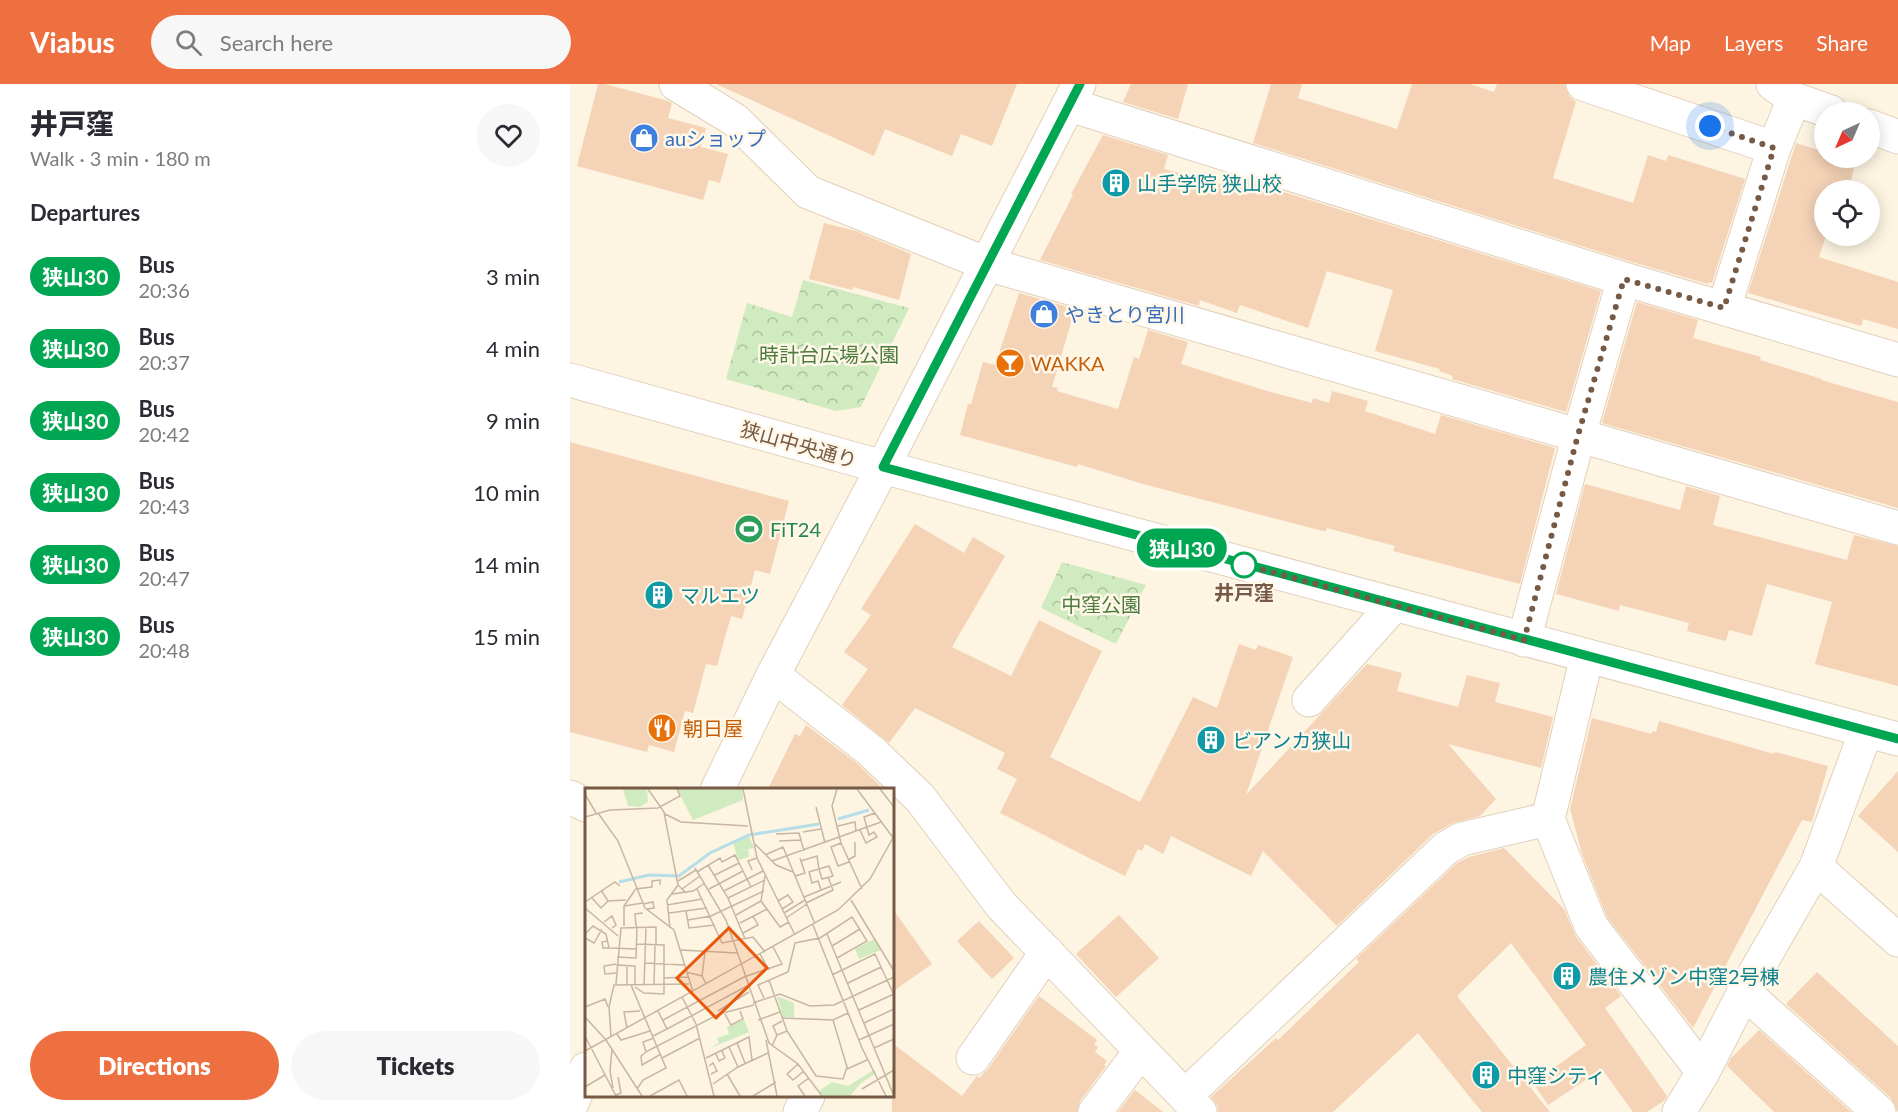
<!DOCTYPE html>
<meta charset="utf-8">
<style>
body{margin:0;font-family:Lato,"Noto Sans JP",sans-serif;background:#f7f7f7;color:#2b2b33;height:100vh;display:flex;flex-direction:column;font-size:22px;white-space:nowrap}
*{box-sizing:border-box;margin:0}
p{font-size:20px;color:#7c7c81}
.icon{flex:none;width:33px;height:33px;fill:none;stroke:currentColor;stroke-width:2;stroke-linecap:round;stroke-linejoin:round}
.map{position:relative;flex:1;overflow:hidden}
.side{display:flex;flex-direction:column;background:#fff;width:570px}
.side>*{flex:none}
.badge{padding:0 12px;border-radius:20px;font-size:21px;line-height:39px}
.needle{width:39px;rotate:224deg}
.tools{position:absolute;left:1244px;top:18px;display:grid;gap:12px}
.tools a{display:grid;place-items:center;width:66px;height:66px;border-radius:50%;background:#fff;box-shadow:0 3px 15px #0003;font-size:30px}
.you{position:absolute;width:30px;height:30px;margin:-15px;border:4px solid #fff;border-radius:50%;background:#1a73e8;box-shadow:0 0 0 9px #1a73e833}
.map>.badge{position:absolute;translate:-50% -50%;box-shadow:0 0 0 3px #fff}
h2{padding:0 30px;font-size:22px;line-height:54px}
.round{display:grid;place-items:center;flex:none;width:63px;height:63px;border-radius:32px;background:#f7f7f7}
.overview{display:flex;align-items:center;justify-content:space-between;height:102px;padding:0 30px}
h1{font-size:28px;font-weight:800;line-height:45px}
.primary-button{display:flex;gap:12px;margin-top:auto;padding:12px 30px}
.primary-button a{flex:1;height:69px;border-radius:36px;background:#ee6f3f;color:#fff;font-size:24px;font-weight:800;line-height:69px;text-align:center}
.primary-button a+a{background:#f7f7f7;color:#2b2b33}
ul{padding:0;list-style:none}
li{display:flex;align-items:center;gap:18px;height:72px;padding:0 30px}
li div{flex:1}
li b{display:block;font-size:22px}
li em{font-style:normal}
li .badge{min-width:66px;font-weight:700;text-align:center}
header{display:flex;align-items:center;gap:36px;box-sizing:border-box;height:84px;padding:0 30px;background:#ee6f3f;color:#fff}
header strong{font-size:28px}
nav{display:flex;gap:33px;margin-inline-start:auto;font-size:21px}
.search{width:420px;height:54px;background:#f7f7f7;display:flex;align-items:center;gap:15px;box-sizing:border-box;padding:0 21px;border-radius:33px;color:#7c7c81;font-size:22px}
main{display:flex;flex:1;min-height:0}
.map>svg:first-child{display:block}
</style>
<header>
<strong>Viabus</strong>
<div class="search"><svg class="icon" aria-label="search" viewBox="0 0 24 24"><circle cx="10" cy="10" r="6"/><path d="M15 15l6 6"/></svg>Search here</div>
<nav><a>Map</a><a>Layers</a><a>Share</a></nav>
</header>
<main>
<section class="side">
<div class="overview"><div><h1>井戸窪</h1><p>Walk · 3 min · 180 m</p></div><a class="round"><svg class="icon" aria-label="heart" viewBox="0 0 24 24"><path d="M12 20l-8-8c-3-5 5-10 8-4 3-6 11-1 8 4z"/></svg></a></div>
<h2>Departures</h2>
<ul>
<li><span class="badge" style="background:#00a651;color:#fff">狭山30</span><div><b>Bus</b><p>20:36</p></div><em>3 min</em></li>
<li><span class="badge" style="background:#00a651;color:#fff">狭山30</span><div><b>Bus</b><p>20:37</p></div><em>4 min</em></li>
<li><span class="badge" style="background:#00a651;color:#fff">狭山30</span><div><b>Bus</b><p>20:42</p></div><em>9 min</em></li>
<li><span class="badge" style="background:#00a651;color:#fff">狭山30</span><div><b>Bus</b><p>20:43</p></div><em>10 min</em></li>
<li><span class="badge" style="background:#00a651;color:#fff">狭山30</span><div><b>Bus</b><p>20:47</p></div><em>14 min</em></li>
<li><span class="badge" style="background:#00a651;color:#fff">狭山30</span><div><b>Bus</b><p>20:48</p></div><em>15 min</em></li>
</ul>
<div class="primary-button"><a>Directions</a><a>Tickets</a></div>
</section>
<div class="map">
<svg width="1328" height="1028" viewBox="0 0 1328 1028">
<defs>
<pattern id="forest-crowns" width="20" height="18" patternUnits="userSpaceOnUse" patternTransform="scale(1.5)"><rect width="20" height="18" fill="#cfebbf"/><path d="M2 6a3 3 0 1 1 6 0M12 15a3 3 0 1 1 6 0" fill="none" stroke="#adc19d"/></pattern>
</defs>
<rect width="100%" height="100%" fill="#fdf4e1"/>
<g fill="url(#forest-crowns)">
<path d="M233 196 339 224 291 323 266 327 156 295 177 219 222 233Z"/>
<path d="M492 478 576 501 546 560 471 524Z"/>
</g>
<g fill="#f4d3b7">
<path d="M28 0H35L98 17 102 19 98 34 136 44 131 63 158 70 150 99 139 96 133 116 7 82Z"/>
<path d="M146 0H447L422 62 391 50 382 72 315 45 304 72Z"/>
<path d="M561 0H618L608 35 553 18Z"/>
<path d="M701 0H732L728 14 827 45 842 0H900L924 8 927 0H995L999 12 1006 18 983 94 1063 119 1078 71 1096 77 1098 71 1175 95 1142 199 1139 198 1138 200 1059 177 683 59Z"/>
<path d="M533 51 598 71 594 85 669 105 672 95 1031 207 996 328 882 295 883 292 869 287 870 285 805 267 823 206 757 187 738 244 670 221 667 229 630 216 629 222 470 176 503 111 501 110Z"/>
<path d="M1226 59 1254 68V74H1269L1286 78 1278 106H1254V152H1256L1249 173 1328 198V245L1293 235 1291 242 1178 209Z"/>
<path d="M254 139 286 147 341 170 329 216 283 203 282 206 239 195Z"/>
<path d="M449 209 505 225 482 303 488 304 487 307 548 325 564 273 569 275 578 246 618 258 611 280 694 306 742 319 743 314 759 319 762 307 798 317 795 327 865 350 871 331 985 364 950 500 823 467 825 462 757 444 756 447H753L573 400 508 380 507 383 390 351 398 320H401L413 278 425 281Z"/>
<path d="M1067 218 1128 236 1123 254 1191 273 1190 276 1252 295 1251 296 1328 318V424L1032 339Z"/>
<path d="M0 358 219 417 200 490 185 486 172 535 161 532 147 582 136 580 123 629 115 627 104 668 79 661 77 668 0 648Z"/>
<path d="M1015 400 1110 426 1116 402 1150 412 1143 441 1277 476 1284 451 1328 462V602L1245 580 1262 518 1197 500 1182 552 1159 546 1156 557 1117 547 1119 539 1050 521 1049 527 986 510Z"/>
<path d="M345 440 394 469 403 453 435 472 382 563 441 592 469 536 532 567 480 673 570 718 623 613 647 624 669 560 686 566 688 561 723 573 676 711 797 580 832 589 827 607 888 623 897 591 930 599 925 618 983 633 971 684 878 660 926 715 910 732 883 739 863 750 767 842 693 767 681 792 601 752 593 770 575 760 572 767 568 765 555 792 430 729 447 695 427 685 435 669 345 624 319 659 272 621 298 585 274 568 301 531 291 525Z"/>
<path d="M1022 634 1082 650V647L1086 648 1089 637 1204 670 1205 668 1258 682 1242 738 1232 736 1123 944 1037 833 1012 770 1000 725Z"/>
<path d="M236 641 289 681 313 705H198L225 650 230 652Z"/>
<path d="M1328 687V768L1288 732Z"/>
<path d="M934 764 994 825 1006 853 1051 912 1035 924 1097 1012 1095 1016 1077 1028H1063L1032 985 978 1021 963 999 1016 961 941 859 887 912 980 1028H912L848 949 763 1028H648V1023L641 1013 706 954 708 956 789 878 786 875 887 779 899 773Z"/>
<path d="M322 824 362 880 322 908Z"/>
<path d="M549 831 589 874 546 913 506 870Z"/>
<path d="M409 837 444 874 422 895 387 857Z"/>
<path d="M1247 888 1328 962V1028L1321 1014 1216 920Z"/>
<path d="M469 912 527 956 524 960 528 963 525 968 537 977 534 981 536 982 510 1017 507 1028H322V959L392 1012 407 992 409 994 418 985Z"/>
<path d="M1189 946 1281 1028H1204L1157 982 1161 974Z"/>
<path d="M565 1006 593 1028H548Z"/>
</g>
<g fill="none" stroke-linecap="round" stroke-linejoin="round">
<g stroke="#e2d0bc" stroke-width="35">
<g id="minor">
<path d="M106 0 165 36 238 108 417 180 1328 444"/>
<path d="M1013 0 1204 64"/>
<path d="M1203 0 1224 15 1261 28"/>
<path d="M500 21 1054 195 1328 276"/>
<path d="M1299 42 1328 53"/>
<path d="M1154 224 1204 64 1224 15"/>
<path d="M0 296 313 383 1328 655"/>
<path d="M954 556 1009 351 1054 195"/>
<path d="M1017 572 978 735 1021 842 1133 988"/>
<path d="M203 591 301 667 350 714 431 821 630 1028"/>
<path d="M739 616 824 521"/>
<path d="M147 706 203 591 313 383 509 0"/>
<path d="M0 713 16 721"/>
<path d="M1246 783 1328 856"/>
<path d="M1174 908 1309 1028"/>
<path d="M403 974 477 868"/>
<path d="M615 1012 876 764 892 755 978 735"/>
<path d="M0 1024 16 985"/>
<path d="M230 1028 238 1012"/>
<path d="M525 1028 570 968"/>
<path d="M1109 1028 1133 988 1174 908 1246 783 1296 647"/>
</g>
</g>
<use href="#minor" stroke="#fff" stroke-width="33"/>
</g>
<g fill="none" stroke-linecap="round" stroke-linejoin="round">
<g stroke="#fff" stroke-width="14">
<path id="line" d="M510 0 313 383 1328 655"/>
</g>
<use href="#line" stroke="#00a651" stroke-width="9"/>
<path stroke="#765a46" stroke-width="6" stroke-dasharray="0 10.8" d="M674 481 668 479 954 556 1008 351 1054 195 1154 224 1204 64 1140 42"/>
</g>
<defs>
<g id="shop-disc" transform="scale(1.5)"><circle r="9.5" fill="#3f7fe0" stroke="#fff7e8"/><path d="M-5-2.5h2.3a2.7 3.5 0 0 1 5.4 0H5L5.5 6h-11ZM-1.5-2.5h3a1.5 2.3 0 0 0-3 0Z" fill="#fff"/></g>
<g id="building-disc" transform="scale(1.5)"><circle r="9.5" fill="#0f9aa8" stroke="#fff7e8"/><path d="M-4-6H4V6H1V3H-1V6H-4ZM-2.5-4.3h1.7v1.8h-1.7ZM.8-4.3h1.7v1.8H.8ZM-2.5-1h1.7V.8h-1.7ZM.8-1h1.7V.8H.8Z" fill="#fff"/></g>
<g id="bar-disc" transform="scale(1.5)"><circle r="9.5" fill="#e8710a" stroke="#fff7e8"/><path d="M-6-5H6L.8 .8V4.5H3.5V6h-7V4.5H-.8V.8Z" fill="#fff"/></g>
<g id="stadium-disc" transform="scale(1.5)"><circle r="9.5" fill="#2e9e5b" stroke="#fff7e8"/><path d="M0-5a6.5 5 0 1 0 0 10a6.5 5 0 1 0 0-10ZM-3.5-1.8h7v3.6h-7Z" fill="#fff"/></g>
<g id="restaurant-disc" transform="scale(1.5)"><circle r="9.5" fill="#e8710a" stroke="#fff7e8"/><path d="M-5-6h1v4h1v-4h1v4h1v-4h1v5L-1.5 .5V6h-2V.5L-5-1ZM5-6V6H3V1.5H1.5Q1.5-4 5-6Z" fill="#fff"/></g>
</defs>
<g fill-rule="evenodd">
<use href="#shop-disc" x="74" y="54"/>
<use href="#building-disc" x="546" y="99"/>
<use href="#shop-disc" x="474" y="230"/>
<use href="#bar-disc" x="440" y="279"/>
<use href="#stadium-disc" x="179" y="445"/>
<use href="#building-disc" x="89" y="511"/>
<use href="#restaurant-disc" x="92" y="644"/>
<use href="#building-disc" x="641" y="656"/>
<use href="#building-disc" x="997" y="892"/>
<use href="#building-disc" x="916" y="991"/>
</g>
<circle fill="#fff" stroke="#00a651" stroke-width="3" cx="674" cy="481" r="12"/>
<g text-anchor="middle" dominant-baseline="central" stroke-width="5" stroke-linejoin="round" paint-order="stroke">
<g font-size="20" fill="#366cbe" stroke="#fff7e8" text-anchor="start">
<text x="95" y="54">auショップ</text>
<text x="495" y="230">やきとり宮川</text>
</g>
<g font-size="20" fill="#0d838f" stroke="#fff7e8" text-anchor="start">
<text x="567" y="99">山手学院 狭山校</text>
<text x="110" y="511">マルエツ</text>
<text x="662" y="656">ビアンカ狭山</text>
<text x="1018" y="892">農住メゾン中窪2号棟</text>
<text x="937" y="991">中窪シティ</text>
</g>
<g font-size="20" fill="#4d7c3e" stroke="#fff7e8">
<text x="259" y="270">時計台広場公園</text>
<text x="531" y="520">中窪公園</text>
</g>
<g font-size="20" fill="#c56008" stroke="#fff7e8" text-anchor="start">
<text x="461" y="279">WAKKA</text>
<text x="113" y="644">朝日屋</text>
</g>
<g font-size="20" fill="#765a46" stroke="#fff7e8">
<text transform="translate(229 360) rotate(16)">狭山中央通り</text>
</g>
<g font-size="20" fill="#27864d" stroke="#fff7e8" text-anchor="start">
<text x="200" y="445">FiT24</text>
</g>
<g font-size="20" font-weight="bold" fill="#765a46" stroke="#fff7e8">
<text x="674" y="508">井戸窪</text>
</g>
</g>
<g transform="translate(15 704)">
<rect width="309" height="309" fill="#fdf4e1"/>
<path d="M92 1H157L158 12 108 32Z" fill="#cfebbf"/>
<path d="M38 1H62L63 14 55 19 43 18ZM164 48 169 60 163 61 164 69 153 72 148 54ZM289 151 296 162 274 171 270 161ZM192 208 209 215V229H198ZM159 232 164 244 123 261 134 255 132 250 144 246 142 239ZM289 282 291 285 276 295 265 308H238L234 303 247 294 263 298Z" fill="#cfebbf"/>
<path fill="none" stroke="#b5dee8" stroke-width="3" d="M253 31 284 22M34 94 64 87 94 88 125 65 164 47 234 36"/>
<path fill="none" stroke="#c7b6a3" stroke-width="1.5" d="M63 1 79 24 93 97 101 105M158 1 172 70 210 147M252 1 247 18 256 55 277 101M272 1 309 51M295 1 309 19M0 6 11 25M231 19 240 55M13 25 33 53 60 120 89 142 108 204M80 26 96 34 163 38M0 29 25 22 73 20 95 8 92 1M253 38 270 34 271 44M275 42 281 55 292 49 289 44 284 47 279 29 290 25M218 44 236 41M191 46 214 45 219 63M194 53 216 52M256 55 246 59 253 78 264 74M170 56 191 77 208 84M180 67 198 59 230 136M263 72 270 68V54M187 73 296 34M216 73 232 68 234 81 237 91 248 88 244 78 234 81 227 83 224 84 227 95 233 93 236 102M123 77 143 110 160 151M110 80 141 132 184 255 213 276 237 308M167 82 163 73 172 70M112 84 135 70 137 74 150 67 166 99M130 87 154 75M210 88 220 85 215 70M93 93 111 82M50 101 67 99V93L75 92V97M97 101 115 88M112 101 137 155 168 149 180 164M124 101 158 83M139 103 178 83M87 106 108 103 120 95M6 109 16 120 23 113 16 102M219 109 256 94M143 110 180 92M266 112 309 183M23 113 41 112M176 113 195 139 204 134M193 113 203 107 208 114 197 121M0 114 30 94 35 98M221 115 248 102 243 89M58 116 68 114 69 120 62 121M82 117 117 111M39 118 58 115M0 120 33 148M101 123 104 140 130 137M84 125 122 120M199 125 220 112M151 127 176 113 180 88M201 130 222 116M103 132 126 128 179 103M19 134 27 128 31 137 27 140M155 135 182 121M228 137 277 260 301 308M39 138V118L50 102M51 138 50 126 58 125M85 140 82 112 93 97M158 145 173 137 168 128M0 146 8 138 21 146 24 160 52 161M242 146 309 308M0 150 9 155 17 141M23 153 17 154 18 160H24M247 158 275 141M96 162 152 165M175 166 184 182M32 169 51 170 52 138M60 175 99 177M31 177 50 178V197M101 184 117 188 121 196M31 185 20 186 19 178 31 176M247 187 290 166 309 207M117 188 120 164M79 190 103 189M184 192 202 243 231 288 258 291 262 279 248 232M263 195 296 179M31 196 36 140 71 139V157M42 197V177M46 197 81 280 58 292 52 301M59 197 61 139M69 197 70 157M50 199 59 205 79 206V157L52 156M97 209 111 236 129 308M179 210 173 197 203 184 210 155 235 150 267 129 282 153 252 170M168 215 195 206 225 218 249 217 309 189M0 219 20 211 23 219M274 222 309 206M133 223 164 204M140 226 146 237 158 231 155 223M0 229 21 252 57 308M197 230 248 232 263 225M78 232 159 189 197 176 188 159M173 232 195 224M279 235 309 221M42 240 39 224 55 223M82 241 162 198M32 246 36 252 65 243M192 247 188 238 197 233M0 248 31 308M68 248 82 241 73 223M26 249 24 219 29 197 104 196M69 250 58 254 61 264 134 226 169 217M181 252 192 308M274 252 309 236M152 255 160 275M187 258 192 247 202 243M144 259 153 279M289 260 309 251M27 261 25 283 28 300M0 263 253 122 285 91 309 48M61 264 56 268 57 277 76 266M131 266 134 273 140 270 137 263M77 270 115 250M121 270 164 249 167 272M213 276 202 286 208 292 219 283M124 278 128 275 132 283 126 286M262 281 282 272M142 286 155 308M128 296 153 279 183 265M0 299 20 287M277 301 309 282M31 307 36 305 33 289M65 308 94 292 102 308M168 308 191 294M220 308 213 298 224 290"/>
<path fill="#e8590c" fill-opacity="0.15" stroke="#e8590c" stroke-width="3" d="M144 140 182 180 131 230 92 190Z"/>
<rect width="309" height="309" fill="none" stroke="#765a46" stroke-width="3"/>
</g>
</svg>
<div class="tools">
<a><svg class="needle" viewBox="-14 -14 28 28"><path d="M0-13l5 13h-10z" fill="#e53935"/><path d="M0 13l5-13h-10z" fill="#7c7c81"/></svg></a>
<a><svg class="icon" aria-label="locate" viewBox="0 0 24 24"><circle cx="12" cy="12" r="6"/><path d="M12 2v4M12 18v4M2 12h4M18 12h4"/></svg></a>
</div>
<div class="you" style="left:1140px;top:42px"></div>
<b class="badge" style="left:612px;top:464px;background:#00a651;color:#fff">狭山30</b>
</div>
</main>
